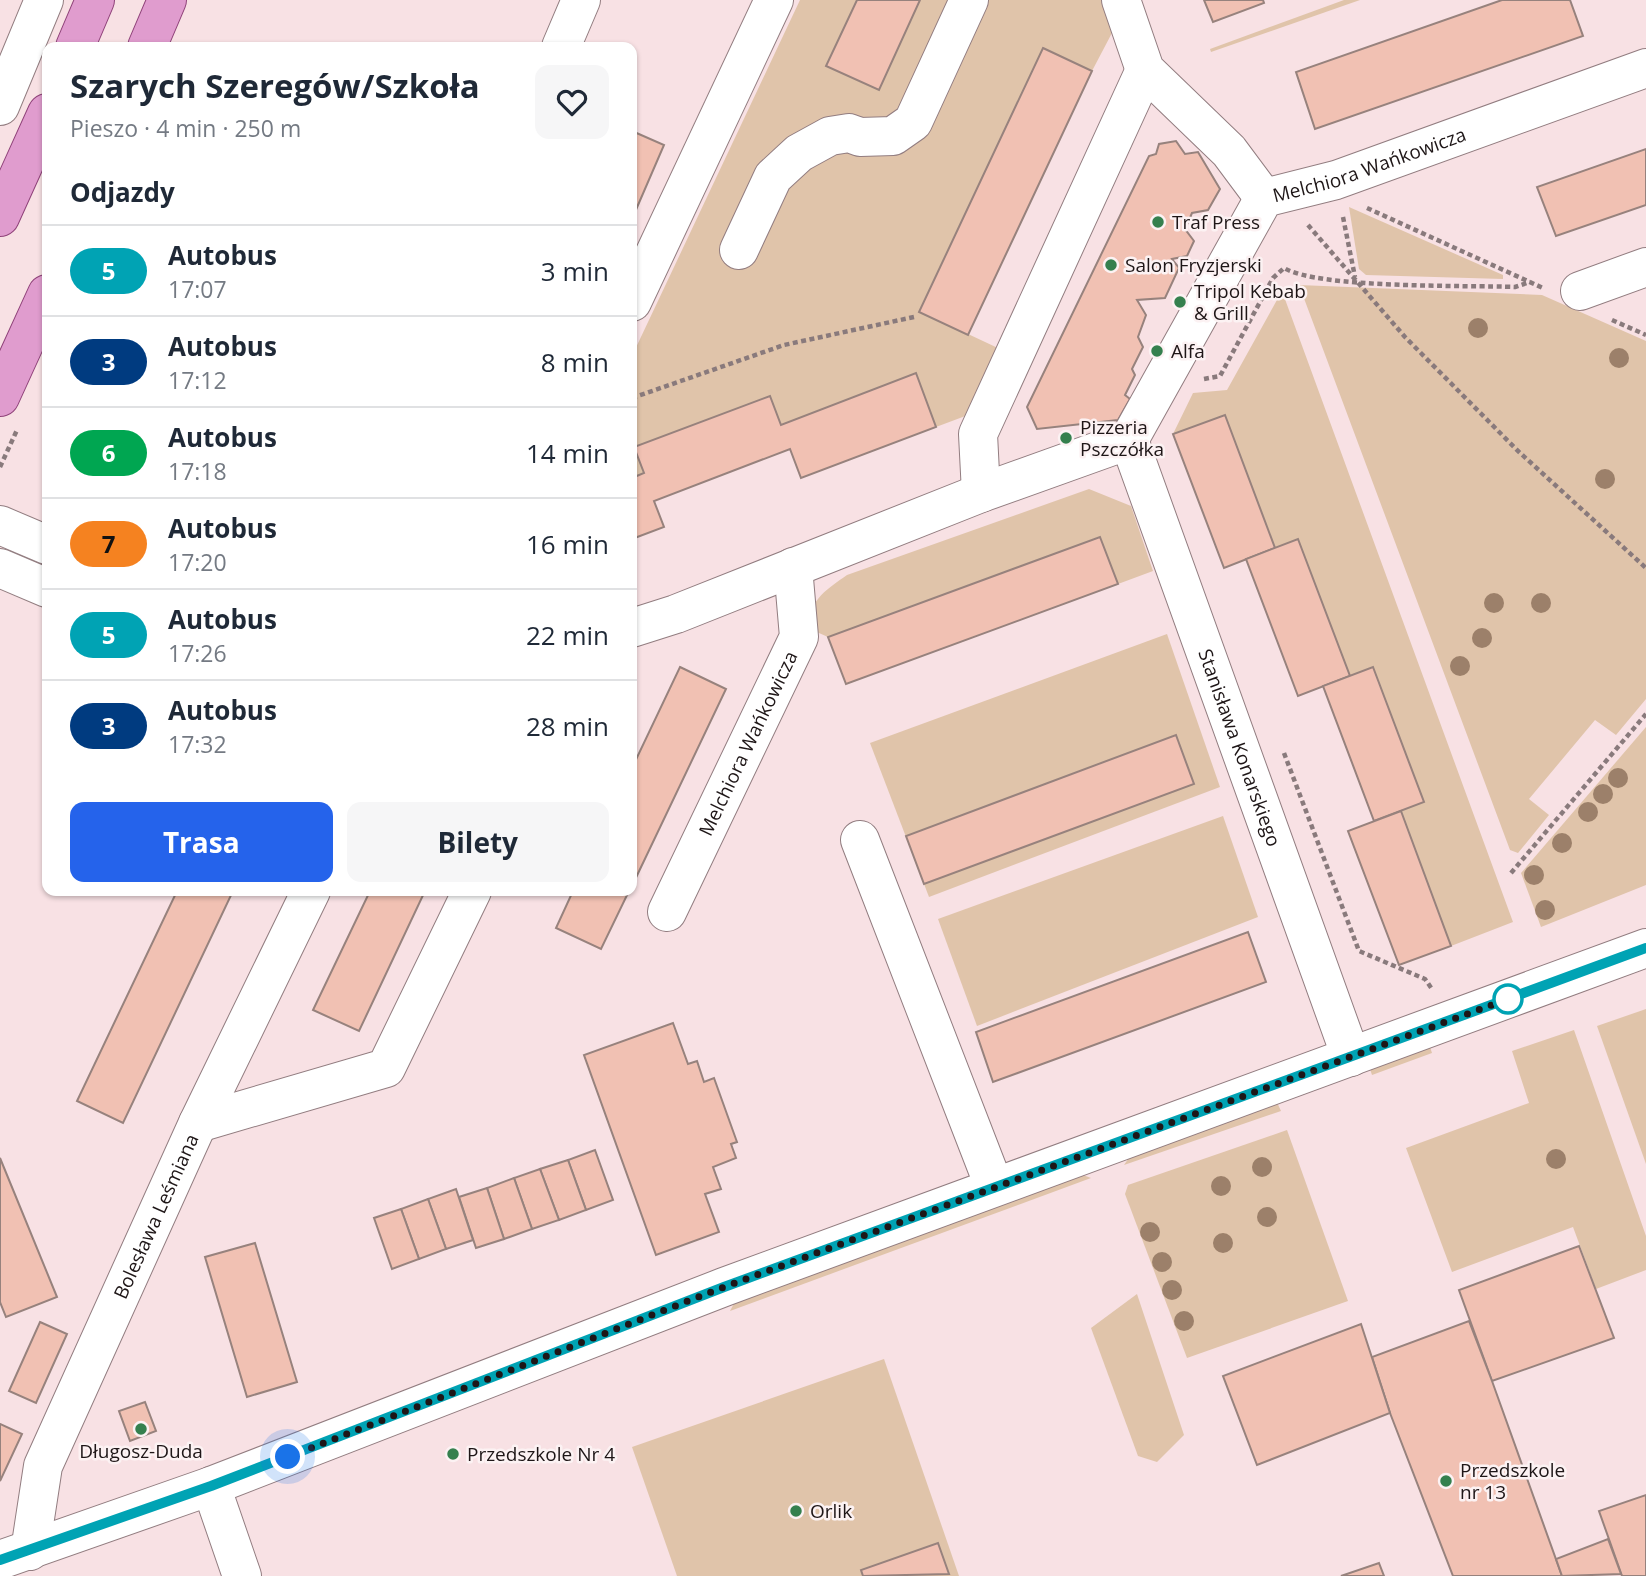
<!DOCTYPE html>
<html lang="pl">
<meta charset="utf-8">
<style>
body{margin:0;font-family:"Open Sans",sans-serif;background:#f6f6f7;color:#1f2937;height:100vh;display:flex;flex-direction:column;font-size:26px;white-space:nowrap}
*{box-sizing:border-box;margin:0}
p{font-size:23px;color:#747a83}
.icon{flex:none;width:38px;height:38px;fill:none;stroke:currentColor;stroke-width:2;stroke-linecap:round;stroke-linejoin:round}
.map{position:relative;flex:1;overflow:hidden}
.drawer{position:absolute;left:42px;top:42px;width:595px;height:854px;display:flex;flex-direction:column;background:#fff;border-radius:14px;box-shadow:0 2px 5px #0004}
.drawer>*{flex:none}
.badge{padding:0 14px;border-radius:23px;font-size:24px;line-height:46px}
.you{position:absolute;width:35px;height:35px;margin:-18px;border:5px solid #fff;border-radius:50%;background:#1a73e8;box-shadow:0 0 0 10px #1a73e833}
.map>.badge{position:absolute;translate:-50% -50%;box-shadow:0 0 0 4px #fff}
h2{padding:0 28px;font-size:26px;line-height:63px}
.round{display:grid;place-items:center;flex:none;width:74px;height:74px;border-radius:14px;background:#f6f6f7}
.headline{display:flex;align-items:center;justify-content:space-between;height:119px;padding:0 28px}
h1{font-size:33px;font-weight:700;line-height:52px}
.primary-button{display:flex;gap:14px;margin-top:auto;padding:14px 28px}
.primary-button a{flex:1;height:80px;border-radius:14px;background:#2563eb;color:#fff;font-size:28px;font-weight:700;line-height:80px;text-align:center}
.primary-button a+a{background:#f6f6f7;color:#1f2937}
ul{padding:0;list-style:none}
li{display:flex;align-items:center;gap:21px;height:91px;padding:0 28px;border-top:2px solid #e0e1e3}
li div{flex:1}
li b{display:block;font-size:26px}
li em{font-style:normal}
li .badge{min-width:77px;font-weight:700;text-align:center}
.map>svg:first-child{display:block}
</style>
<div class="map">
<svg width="1646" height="1576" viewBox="0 0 1646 1576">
<rect width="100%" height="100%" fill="#f8e1e4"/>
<g fill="#e0c4aa">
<path d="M800 0H1101L1113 31 1092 71 1043 48 919 311 1000 349 968 415 936 427 916 373 781 425 770 396 635 447 644 473 632 478V356Z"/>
<path d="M1344 0H1360L1211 52 1210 49Z"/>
<path d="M1349 207 1503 275V279L1366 275 1359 269Z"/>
<path d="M1299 285 1542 295 1646 341V699L1616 735 1595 720 1529 799 1549 815 1518 853 1510 850Z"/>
<path d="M1282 291 1513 922 1451 946 1401 811 1424 802 1373 667 1350 676 1275 548 1173 434 1193 393 1227 390Z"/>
<path d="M1089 489 1131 506 1153 571 1118 584 1100 537 828 637 810 629C806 602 827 589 847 575Z"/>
<path d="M1167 634 1220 787 929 897 870 743Z"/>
<path d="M1646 727V885L1541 927 1521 873Z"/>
<path d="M1223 816 1258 917 977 1026 938 919Z"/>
<path d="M1646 1009V1164L1597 1026Z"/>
<path d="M1574 1030 1646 1236V1270L1596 1289 1573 1227 1452 1272 1406 1148 1529 1103 1512 1051Z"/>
<path d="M1429 1044 1432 1053 1372 1075 1369 1066Z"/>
<path d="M1275 1098 1281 1111 1124 1165 1135 1149Z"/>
<path d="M1287 1130 1348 1301 1187 1358 1125 1194 1128 1185Z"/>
<path d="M1075 1172 1091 1178 730 1311 740 1292Z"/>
<path d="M1137 1294 1184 1435 1157 1462 1138 1456 1091 1328Z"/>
<path d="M884 1359 959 1576H677L632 1447Z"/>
</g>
<g fill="#f1c1b3" stroke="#97827d" stroke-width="2">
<path d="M857 0H920L879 90 826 66Z"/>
<path d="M1204 0H1263L1264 3 1213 22Z"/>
<path d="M1502 0H1570L1583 36 1315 129 1296 72Z"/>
<path d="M1043 48 1092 71 968 335 919 312Z"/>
<path d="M632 131 664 145 632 219Z"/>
<path d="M1176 141 1185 154 1198 152 1220 189 1208 210 1192 213 1185 229 1194 241 1187 256 1172 259 1179 268 1165 298 1137 300 1146 315 1138 337 1143 347 1132 369 1135 375 1125 395 1130 399 1118 420 1037 429 1027 407 1149 156 1156 154 1159 144Z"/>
<path d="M1646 149V205L1556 236 1537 187Z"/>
<path d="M916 373 936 427 801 478 790 449 654 501 664 527 632 539V478L644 473 634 447 770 396 781 425Z"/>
<path d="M1225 415 1275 548 1224 568 1173 434Z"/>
<path d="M1100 537 1118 584 846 684 828 637Z"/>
<path d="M1298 539 1350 676 1298 696 1246 559Z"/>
<path d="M680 667 726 689 632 886V768Z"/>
<path d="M1373 667 1424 802 1374 821 1323 686Z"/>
<path d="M1176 735 1194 784 924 884 906 836Z"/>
<path d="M1401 811 1451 946 1399 965 1348 831Z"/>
<path d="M177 891H233L123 1123 77 1101Z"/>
<path d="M370 891H425L359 1031 313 1010Z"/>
<path d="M573 891H629L601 949 556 928Z"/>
<path d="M1248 932 1266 982 993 1082 976 1032Z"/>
<path d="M673 1023 688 1064 697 1061 704 1082 714 1078 737 1142 731 1144 736 1158 713 1167 721 1189 705 1194 719 1232 656 1255 584 1055Z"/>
<path d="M595 1150 613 1200 586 1210 568 1160Z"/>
<path d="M0 1158 57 1297 6 1317 0 1302Z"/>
<path d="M568 1160 586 1210 559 1220 540 1169Z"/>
<path d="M540 1169 559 1220 532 1229 514 1178Z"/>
<path d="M514 1178 532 1229 504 1239 487 1188Z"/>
<path d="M487 1188 504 1239 476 1248 459 1197Z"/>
<path d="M456 1189 473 1240 446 1249 428 1199Z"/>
<path d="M428 1199 446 1249 419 1259 401 1209Z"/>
<path d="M401 1209 419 1259 392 1269 374 1218Z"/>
<path d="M255 1243 297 1382 247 1397 205 1257Z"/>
<path d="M1579 1246 1614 1338 1492 1381 1459 1290Z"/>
<path d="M1469 1321 1492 1381 1562 1576H1453L1390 1413 1372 1357Z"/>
<path d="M40 1322 67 1334 36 1403 9 1391Z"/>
<path d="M1361 1324 1390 1413 1257 1465 1223 1376Z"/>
<path d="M145 1402 156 1431 130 1441 119 1411Z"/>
<path d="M0 1424 22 1434 0 1481Z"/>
<path d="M1646 1495V1576H1622L1599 1511Z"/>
<path d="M1608 1539 1621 1574 1562 1576 1556 1559Z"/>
<path d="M938 1543 949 1574 863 1576 861 1570Z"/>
<path d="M1379 1563 1384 1576H1341Z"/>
</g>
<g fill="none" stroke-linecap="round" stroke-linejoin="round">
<g stroke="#927d80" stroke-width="40">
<g id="minor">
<path d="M1121 0 1145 70 1229 151 1264 198"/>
<path d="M561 47 581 0"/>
<path d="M0 106 44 0"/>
<path d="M739 250 773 177 799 153 830 136 849 133 860 137 893 136 913 122 969 0"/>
<path d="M1580 291 1646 267"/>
<path d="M632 302 774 0"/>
<path id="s1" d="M1129 440 1351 1057"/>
<path d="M981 493 978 434 1145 70"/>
<path d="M0 525 47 545"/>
<path d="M0 568 47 588"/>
<path id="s2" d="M632 628 676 614 981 493 1129 440 1264 198 1336 180 1646 68"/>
<path d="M860 840 994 1186"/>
<path id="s3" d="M667 912 799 637 793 567"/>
<path d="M198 1123 386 1068 472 891"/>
<path d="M211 1486 242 1576"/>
<path id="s4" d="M30 1551 43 1466 198 1123 311 891"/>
<path d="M0 1560 211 1486 724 1287 1646 948"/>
</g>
</g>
<g stroke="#8f4279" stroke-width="40">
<g id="major">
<path d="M75 47 95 0"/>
<path d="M147 47 167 0"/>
<path d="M0 217 47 113"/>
<path d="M0 397 47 294"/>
</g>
</g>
<g stroke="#897a7c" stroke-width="4.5" stroke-dasharray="5 3.5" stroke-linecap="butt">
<path d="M1367 208 1543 288"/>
<path d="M1343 217 1355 277"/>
<path d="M1308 225 1405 337 1518 451 1646 568"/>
<path d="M1612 320 1646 335"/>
<path d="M1204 379 1220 376 1273 278 1284 268C1319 289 1467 285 1515 287L1530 282"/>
<path d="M632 398 784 345 914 317"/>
<path d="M0 467 17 430"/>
<path d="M1284 753 1359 951 1425 979 1432 989"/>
<path d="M1511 873 1646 714"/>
</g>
<use href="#minor" stroke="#fff" stroke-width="38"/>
<use href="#major" stroke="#e09cce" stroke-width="38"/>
</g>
<g fill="#9c806a">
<circle cx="1478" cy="328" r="10"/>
<circle cx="1619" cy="358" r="10"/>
<circle cx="1605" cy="479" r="10"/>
<circle cx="1494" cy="603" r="10"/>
<circle cx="1541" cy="603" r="10"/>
<circle cx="1482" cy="638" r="10"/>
<circle cx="1460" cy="666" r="10"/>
<circle cx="1618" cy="778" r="10"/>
<circle cx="1603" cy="794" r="10"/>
<circle cx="1588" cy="812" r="10"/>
<circle cx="1562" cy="843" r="10"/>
<circle cx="1534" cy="875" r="10"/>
<circle cx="1545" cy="910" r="10"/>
<circle cx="1556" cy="1159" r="10"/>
<circle cx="1262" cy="1167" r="10"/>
<circle cx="1221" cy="1186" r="10"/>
<circle cx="1267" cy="1217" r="10"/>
<circle cx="1150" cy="1232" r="10"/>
<circle cx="1223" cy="1243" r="10"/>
<circle cx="1162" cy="1262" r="10"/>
<circle cx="1172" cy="1290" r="10"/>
<circle cx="1184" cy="1321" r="10"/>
</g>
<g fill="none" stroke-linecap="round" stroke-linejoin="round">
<g stroke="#fff" stroke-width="16">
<path id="line" d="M0 1560 211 1486 724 1287 1646 948"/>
</g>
<use href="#line" stroke="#00a3b4" stroke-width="10"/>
<path stroke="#1e1617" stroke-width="7" stroke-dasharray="0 12.6" d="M288 1457 724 1287 1508 999"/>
</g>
<g fill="#35804e" stroke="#fcf2f3" stroke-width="2.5">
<circle cx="1158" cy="222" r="7"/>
<circle cx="1111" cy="265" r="7"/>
<circle cx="1180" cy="302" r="7"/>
<circle cx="1157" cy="351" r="7"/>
<circle cx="1066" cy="438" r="7"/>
<circle cx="141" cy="1429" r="7"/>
<circle cx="453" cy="1454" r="7"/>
<circle cx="1446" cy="1481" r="7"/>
<circle cx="796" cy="1511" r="7"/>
</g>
<circle fill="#fff" stroke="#00a3b4" stroke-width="3.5" cx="1508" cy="999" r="14"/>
<g text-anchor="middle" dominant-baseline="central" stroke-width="5" stroke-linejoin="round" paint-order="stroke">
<g font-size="19" fill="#1e1617" stroke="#fcf2f3">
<text stroke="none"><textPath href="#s2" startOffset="919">Melchiora Wańkowicza</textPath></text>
<text stroke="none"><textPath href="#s3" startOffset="187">Melchiora Wańkowicza</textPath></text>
<text stroke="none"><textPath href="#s1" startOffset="327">Stanisława Konarskiego</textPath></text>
<text stroke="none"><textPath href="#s4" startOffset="360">Bolesława Leśmiana</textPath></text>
</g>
<g font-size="19" fill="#1e1617" stroke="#fcf2f3" text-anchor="start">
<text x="1172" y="222">Traf Press</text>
<text x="1125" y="265">Salon Fryzjerski</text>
<text x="1194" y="291">Tripol Kebab<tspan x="1194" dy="22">&amp; Grill</tspan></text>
<text x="1171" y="351">Alfa</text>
<text x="1080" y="427">Pizzeria<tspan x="1080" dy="22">Pszczółka</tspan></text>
<text x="141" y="1451" text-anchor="middle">Długosz-Duda</text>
<text x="467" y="1454">Przedszkole Nr 4</text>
<text x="1460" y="1470">Przedszkole<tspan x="1460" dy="22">nr 13</tspan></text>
<text x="810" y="1511">Orlik</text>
</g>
</g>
</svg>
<div class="you" style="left:288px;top:1457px"></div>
<section class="drawer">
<div class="headline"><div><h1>Szarych Szeregów/Szkoła</h1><p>Pieszo · 4 min · 250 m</p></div><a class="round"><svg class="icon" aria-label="heart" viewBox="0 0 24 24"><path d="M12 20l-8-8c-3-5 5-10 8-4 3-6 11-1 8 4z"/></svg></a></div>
<h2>Odjazdy</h2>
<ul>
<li><span class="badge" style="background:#00a3b4;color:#fff">5</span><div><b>Autobus</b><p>17:07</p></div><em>3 min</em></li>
<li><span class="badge" style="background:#003b80;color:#fff">3</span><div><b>Autobus</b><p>17:12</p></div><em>8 min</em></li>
<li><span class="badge" style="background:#00a651;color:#fff">6</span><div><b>Autobus</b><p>17:18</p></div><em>14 min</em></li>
<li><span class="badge" style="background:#f58220;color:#111">7</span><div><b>Autobus</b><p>17:20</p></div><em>16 min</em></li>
<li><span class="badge" style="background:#00a3b4;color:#fff">5</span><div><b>Autobus</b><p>17:26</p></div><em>22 min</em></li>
<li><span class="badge" style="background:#003b80;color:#fff">3</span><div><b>Autobus</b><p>17:32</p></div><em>28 min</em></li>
</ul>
<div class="primary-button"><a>Trasa</a><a>Bilety</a></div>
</section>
</div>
